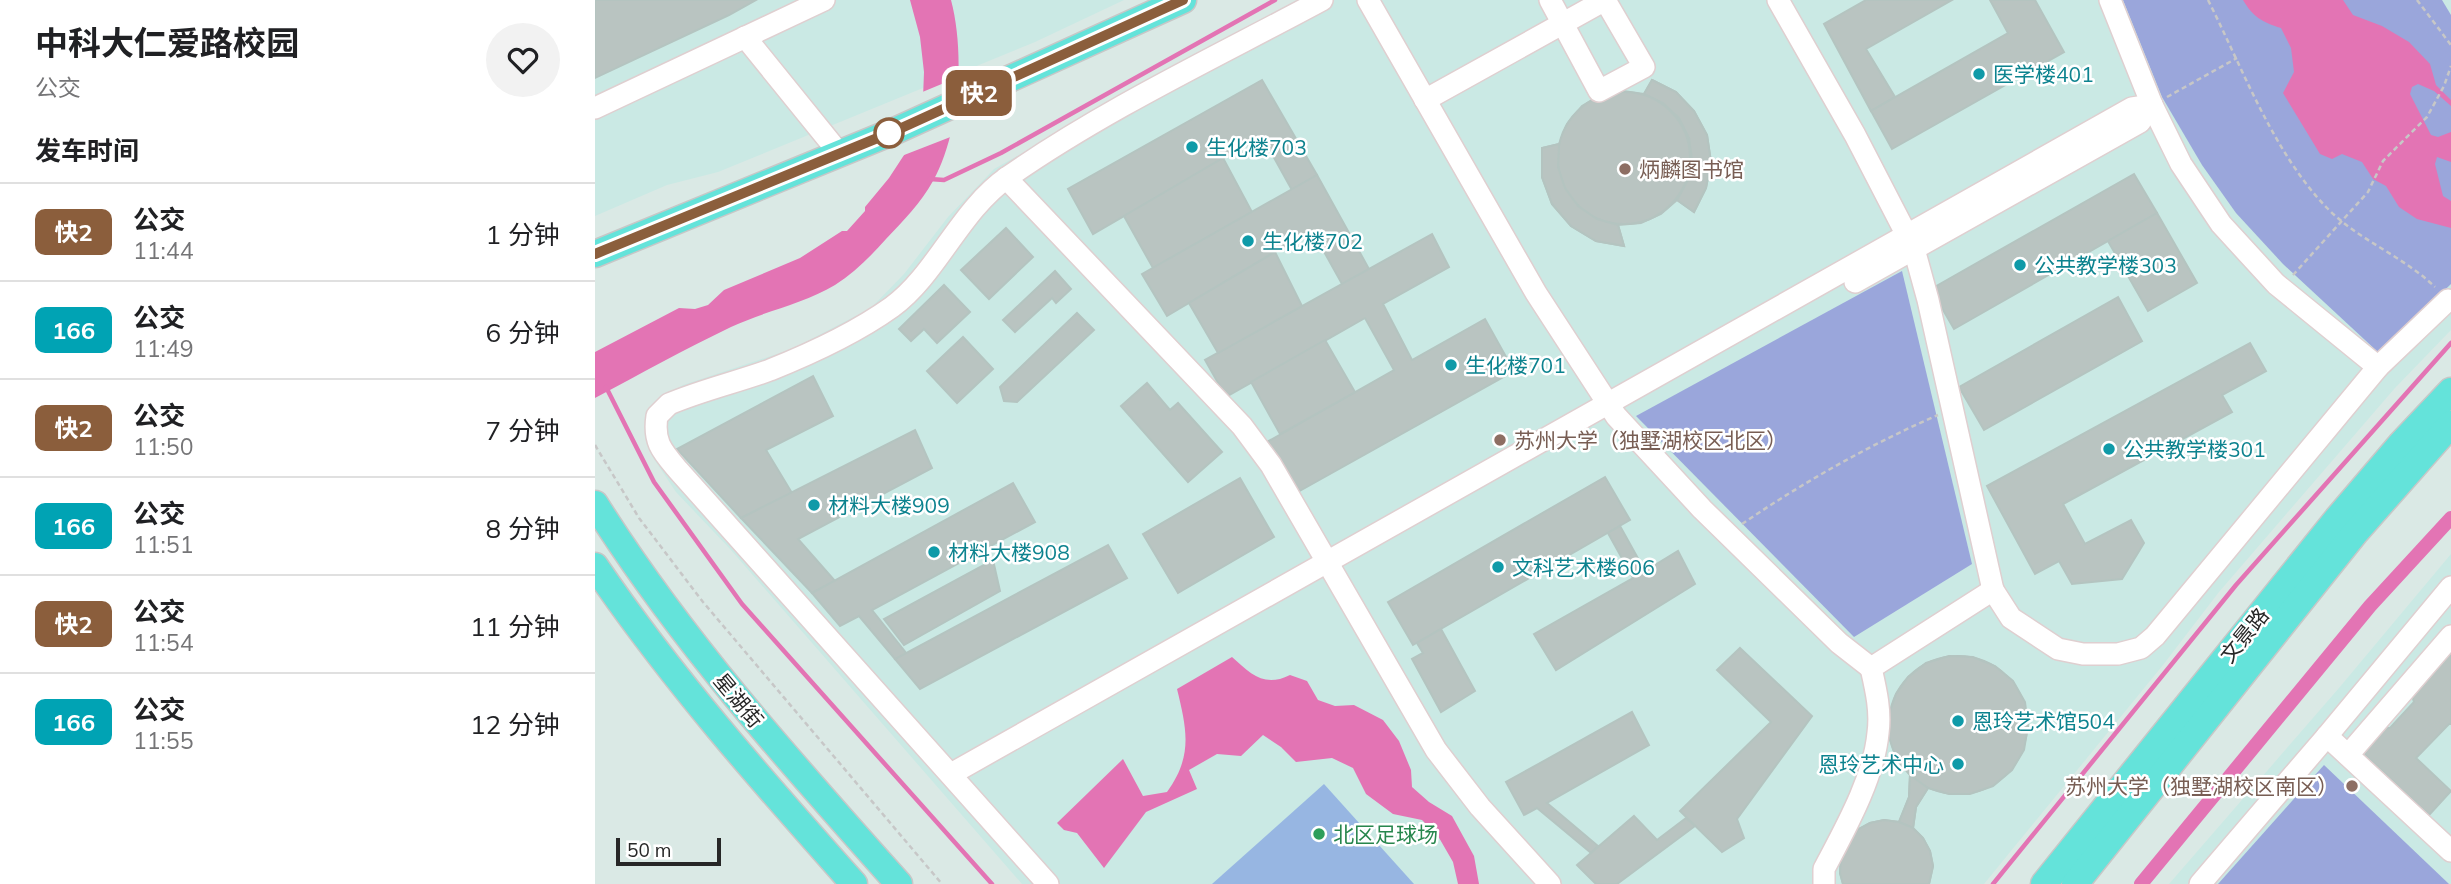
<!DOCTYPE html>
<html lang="zh">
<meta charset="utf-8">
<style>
body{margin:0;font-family:Mulish,"Noto Sans SC",sans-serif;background:#f2f2f2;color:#202124;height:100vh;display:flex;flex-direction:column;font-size:26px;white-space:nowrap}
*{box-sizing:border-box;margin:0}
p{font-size:23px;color:#757577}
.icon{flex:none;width:38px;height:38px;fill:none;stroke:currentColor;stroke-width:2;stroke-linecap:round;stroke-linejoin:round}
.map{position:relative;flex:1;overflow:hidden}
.drawer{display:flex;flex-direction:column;background:#fff;width:595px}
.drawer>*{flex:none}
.badge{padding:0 14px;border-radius:10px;font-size:24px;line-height:46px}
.scale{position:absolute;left:21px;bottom:18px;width:105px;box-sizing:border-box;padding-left:7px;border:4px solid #272727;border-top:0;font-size:19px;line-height:24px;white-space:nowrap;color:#272727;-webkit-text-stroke:5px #fff;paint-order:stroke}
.map>.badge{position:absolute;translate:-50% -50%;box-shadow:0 0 0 4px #fff}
h2{padding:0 35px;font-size:26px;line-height:63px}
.round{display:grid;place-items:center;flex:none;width:74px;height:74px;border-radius:37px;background:#f2f2f2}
.overview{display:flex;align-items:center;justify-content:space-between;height:119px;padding:0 35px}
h1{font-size:33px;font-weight:700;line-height:52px}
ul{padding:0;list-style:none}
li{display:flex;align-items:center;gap:21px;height:98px;padding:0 35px;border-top:2px solid #e0e0e0}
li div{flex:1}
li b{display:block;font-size:26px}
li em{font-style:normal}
li .badge{min-width:77px;font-weight:700;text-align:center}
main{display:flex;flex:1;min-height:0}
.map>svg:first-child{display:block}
</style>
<main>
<section class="drawer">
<div class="overview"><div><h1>中科大仁爱路校园</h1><p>公交</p></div><a class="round"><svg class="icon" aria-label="heart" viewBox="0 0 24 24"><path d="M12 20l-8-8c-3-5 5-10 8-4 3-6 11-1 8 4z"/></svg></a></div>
<h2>发车时间</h2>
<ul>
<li><span class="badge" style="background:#8b5e3c;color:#fff">快2</span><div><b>公交</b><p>11:44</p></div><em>1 分钟</em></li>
<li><span class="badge" style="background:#00a3b4;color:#fff">166</span><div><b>公交</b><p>11:49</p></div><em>6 分钟</em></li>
<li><span class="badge" style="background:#8b5e3c;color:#fff">快2</span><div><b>公交</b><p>11:50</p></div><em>7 分钟</em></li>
<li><span class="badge" style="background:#00a3b4;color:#fff">166</span><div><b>公交</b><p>11:51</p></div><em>8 分钟</em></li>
<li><span class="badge" style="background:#8b5e3c;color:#fff">快2</span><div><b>公交</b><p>11:54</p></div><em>11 分钟</em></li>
<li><span class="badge" style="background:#00a3b4;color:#fff">166</span><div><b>公交</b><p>11:55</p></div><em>12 分钟</em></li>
</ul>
</section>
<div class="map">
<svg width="1856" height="884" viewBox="0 0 1856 884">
<rect width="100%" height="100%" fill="#dae9e5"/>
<g fill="#cae9e4">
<path d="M0 0H529L440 42 123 172 72 185 0 216Z"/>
<path d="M702 0H1856V330L1800 388 1624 592 1568 665 1389 884H427L136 550 81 492 57 456 51 424 61 402 88 385 197 349 276 308 309 274 353 217 399 169Z"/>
<path d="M1856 554V884H1574L1744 688Z"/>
</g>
<g fill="#9aa6db">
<path d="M1528 0H1847L1856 15V284L1784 353 1688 264 1641 213 1607 165 1567 97Z"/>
<path d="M1307 271 1377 564 1259 637 1041 416Z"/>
<path d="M1729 765 1854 884H1623Z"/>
</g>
<path fill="#97b6e2" d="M729 784 819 884H617Z"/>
<g fill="#e374b4">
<path d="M315 0H356C370 53 365 133 338 181 326 203 308 221 291 239 276 256 259 273 240 285 208 304 170 311 136 327 90 349 45 374 0 398V352L84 308 100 309 113 305 129 290 205 258 247 231H252L270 211V207L294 178 311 152 328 98 329 72 325 37Z"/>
<path d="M1648 0H1748L1758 15 1787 26 1814 42 1835 64 1841 85 1856 100V106L1839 91 1823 84 1817 87 1815 94 1836 135 1843 137 1856 132V162L1842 157 1840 164 1848 196 1856 201V228L1822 219 1804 207 1791 186 1778 179 1767 162 1747 154 1737 159 1725 154 1688 93 1699 72 1696 48 1686 28C1667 22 1658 17 1648 0Z"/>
<path d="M637 657C656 674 669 688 695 675L712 681 723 700 740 706 759 705 788 720 804 741 816 770 817 787 834 802 857 816 879 856 884 884H863L858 862 843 836 827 820 798 814 771 794 758 768 737 758 701 762 686 747 668 735 646 756 622 754 594 770 602 789 551 812 509 868 482 833 469 830 462 823 528 759 548 796 572 792C598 756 592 730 582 689Z"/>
</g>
<path fill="#dae9e5" d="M366 76 358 136 304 157 321 119 325 93Z"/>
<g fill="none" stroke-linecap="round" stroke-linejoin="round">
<g stroke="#e374b4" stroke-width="4.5">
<path d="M335 179 349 180 406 153 680 0"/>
<path d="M11 387 59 482 147 604 397 884"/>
<path d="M1398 884 1641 585 1856 343"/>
</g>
<path stroke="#e374b4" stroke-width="14" d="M1546 884 1775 606 1856 518"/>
</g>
<g fill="#b9c4c1" stroke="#b4c4c0" stroke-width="2">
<path d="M0 0H161L134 15 0 78Z"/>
<path d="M1271 0H1357L1271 49 1300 97 1276 111 1229 24Z"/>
<path d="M1395 0H1440L1469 52 1297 149 1276 111 1413 33Z"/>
<path d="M667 80 722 175 697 190 667 136 498 234 473 189Z"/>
<path d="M1057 80 1081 92 1099 111 1112 135 1116 162 1111 188 1099 212 1082 200 1066 214 1046 223 1023 225 1029 246 1001 241 976 226 957 204 947 177V148L964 144 972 124 987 106 1006 95 1028 91 1049 94Z"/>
<path d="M1057 80 1081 92 1099 111 1112 135 1116 162 1111 188 1099 212 1082 200 1093 180 1097 159 1094 138 1084 118 1068 103 1049 94Z"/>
<circle cx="1029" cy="158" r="66"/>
<path d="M964 144 963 167 970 188 983 206 1002 219 1023 225 1029 246 1001 241 976 226 957 204 947 177V148Z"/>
<path d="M628 158 657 212 558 268 529 216Z"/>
<path d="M1539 174 1562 213 1359 329 1336 289Z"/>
<path d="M722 175 774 269 747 284 717 230 572 316 547 274Z"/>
<path d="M1562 213 1602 283 1553 311 1513 241Z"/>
<path d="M411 228 438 257 394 299 366 270Z"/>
<path d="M837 234 854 267 788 304 817 360 890 319 919 371 701 493 672 442 799 370 770 318 631 397 610 360Z"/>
<path d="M680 252 707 306 623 353 594 303Z"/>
<path d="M460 271 476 289 461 303 457 298 420 332 408 320Z"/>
<path d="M349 285 375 312 342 343 329 329 316 341 304 329Z"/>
<path d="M1523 297 1547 341 1389 430 1364 387Z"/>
<path d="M482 313 499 330 422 402 409 401 405 387Z"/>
<path d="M368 337 398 369 362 403 332 371Z"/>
<path d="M730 340 760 392 685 434 656 382Z"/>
<path d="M1655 343 1671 371 1627 395 1637 412 1468 504 1490 544 1536 520 1549 543 1527 579 1477 584 1464 561 1440 574 1392 486Z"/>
<path d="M218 376 238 416 171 450 197 493 146 518 82 449Z"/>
<path d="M552 383 575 410 583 403 627 452 593 482 526 406Z"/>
<path d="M320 430 337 468 203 539 240 581 217 593 146 518Z"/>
<path d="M1010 477 1035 520 818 645 793 602Z"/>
<path d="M645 478 679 537 583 593 548 534Z"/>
<path d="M418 483 440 522 277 610 312 654 300 659 264 616 245 626 217 593Z"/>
<path d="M1025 526 1050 571 1083 551 1100 584 961 670 939 634 1038 578 1013 533Z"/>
<path d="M513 545 532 578 325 689 300 659Z"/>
<path d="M398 560 405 591 309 645 289 619Z"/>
<path d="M846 629 880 691 846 712 817 659 828 653 822 643Z"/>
<path d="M1145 648 1217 716 1142 819 1149 838 1127 852 1085 811 1176 722 1122 670Z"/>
<path d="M1856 648V724H1854L1821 758 1856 791 1834 815 1770 755 1771 744 1786 728H1795L1819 702 1816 692Z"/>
<circle cx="1363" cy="725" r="69"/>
<path d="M1354 656 1378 657 1400 666 1418 681 1430 702 1433 726 1429 750 1417 770 1398 786 1375 794H1354L1333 788 1321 807 1318 828 1328 838 1335 851 1338 866 1334 884H1248L1245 873 1246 857 1252 842 1262 830 1275 823 1289 820 1304 822 1314 797 1315 775 1301 758 1294 737V715L1301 694 1313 677 1331 663Z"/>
<path d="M1037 712 1054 745 952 803 1003 846 996 853 942 808 929 815 911 782Z"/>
<path d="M1315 775 1333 788 1321 807 1318 828 1304 822 1314 797Z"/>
<path d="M1039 816 1062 840 1091 818 1100 826 1022 884H1001L982 865Z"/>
<path d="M1289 820 1304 822 1318 828 1328 838 1335 851 1338 866 1334 884H1248L1245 873 1246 857 1252 842 1262 830 1275 823Z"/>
</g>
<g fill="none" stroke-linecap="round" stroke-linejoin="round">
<g stroke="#dfcfd0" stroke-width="24">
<g id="minor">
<path d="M773 0 941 293 1021 416 1107 509 1244 643 1276 668"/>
<path d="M955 0 1004 91 1049 67 1010 0"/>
<path d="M1183 0 1260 135 1319 249 1333 300 1398 590"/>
<path d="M1515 0 1557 105 1586 164 1626 224 1681 284 1783 367"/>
<path d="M150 37 244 153"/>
<path d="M830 100 1010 0"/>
<path d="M0 108 229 0"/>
<path d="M411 178 647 426 676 465 841 750 885 807 955 884"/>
<path d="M1260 282 1545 122 1557 105"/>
<path d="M1732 736 1856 851"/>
<path d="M1753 755 1856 636"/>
<path d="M356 774 1537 108 1557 105"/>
<path d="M453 884 83 470C67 451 58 442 62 416L74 404C107 390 142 382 175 370 215 354 262 332 297 307 342 274 365 210 413 177 510 109 623 56 727 0"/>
<path d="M1229 884V869C1250 829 1279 778 1283 733 1286 711 1281 690 1276 668L1398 590 1416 618 1463 649 1488 654H1523L1546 648 1560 636 1783 367 1853 300"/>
<path d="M1605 884 1732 736 1856 587"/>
</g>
</g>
<g stroke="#c7c7c7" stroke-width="29">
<g id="major">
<path d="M0 254 302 130 588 0"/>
<path d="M0 504C87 642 196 763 304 884"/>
<path d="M0 566C77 679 168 782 259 884"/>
<path d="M1449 884 1742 519 1806 444 1856 391"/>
<path d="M1480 884 1760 533 1856 424"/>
</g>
</g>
<g stroke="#c7c7c7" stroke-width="2.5" stroke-dasharray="5 3.5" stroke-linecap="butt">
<path d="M1613 0C1648 69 1678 152 1732 208 1763 240 1808 256 1840 287"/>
<path d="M1822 0 1856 45"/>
<path d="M1572 97 1642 58"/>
<path d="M1698 275 1773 192 1788 161 1832 117 1849 86 1856 66"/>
<path d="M0 445 44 518 108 602 347 884"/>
<path d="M1147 524C1209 482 1274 445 1343 415"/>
</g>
<use href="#minor" stroke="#fff" stroke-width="21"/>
<use href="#major" stroke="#64e3da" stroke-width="26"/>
</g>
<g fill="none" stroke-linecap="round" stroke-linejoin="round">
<g stroke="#fff" stroke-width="16">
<path id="line" d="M0 254 302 130 588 0"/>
</g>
<use href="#line" stroke="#8b5e3c" stroke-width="10"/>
</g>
<g fill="#0f9aa8" stroke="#fff" stroke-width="2.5">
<circle cx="1384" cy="74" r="7"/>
<circle cx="597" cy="147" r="7"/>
<circle cx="653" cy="241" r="7"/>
<circle cx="1425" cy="265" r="7"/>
<circle cx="856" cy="365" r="7"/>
<circle cx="1514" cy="449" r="7"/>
<circle cx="219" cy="505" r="7"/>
<circle cx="339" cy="552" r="7"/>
<circle cx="903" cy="567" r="7"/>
<circle cx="1363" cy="721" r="7"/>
<circle cx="1363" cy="764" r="7"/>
</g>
<circle fill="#fff" stroke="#8b5e3c" stroke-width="3.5" cx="294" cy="133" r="14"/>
<g fill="#8d6e63" stroke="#fff" stroke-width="2.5">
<circle cx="1030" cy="169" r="7"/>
<circle cx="905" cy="440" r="7"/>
<circle cx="1757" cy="786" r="7"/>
</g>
<circle fill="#2e9e5b" stroke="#fff" stroke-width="2.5" cx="724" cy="834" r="7"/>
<g text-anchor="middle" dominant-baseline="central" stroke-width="5" stroke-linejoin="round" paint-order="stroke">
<g font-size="21" fill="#0d838f" stroke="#fff" text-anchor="start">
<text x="1398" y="74">医学楼401</text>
<text x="611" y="147">生化楼703</text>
<text x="667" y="241">生化楼702</text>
<text x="1439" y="265">公共教学楼303</text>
<text x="870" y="365">生化楼701</text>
<text x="1528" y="449">公共教学楼301</text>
<text x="233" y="505">材料大楼909</text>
<text x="353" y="552">材料大楼908</text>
<text x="917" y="567">文科艺术楼606</text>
<text x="1377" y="721">恩玲艺术馆504</text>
<text x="1349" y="764" text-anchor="end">恩玲艺术中心</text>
</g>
<g font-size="21" fill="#785e54" stroke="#fff" text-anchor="start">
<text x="1044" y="169">炳麟图书馆</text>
<text x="919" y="440">苏州大学（独墅湖校区北区）</text>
<text x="1743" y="786" text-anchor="end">苏州大学（独墅湖校区南区）</text>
</g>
<g font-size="21" fill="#272727" stroke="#fff">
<text transform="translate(1649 635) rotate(-51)">文景路</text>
<text transform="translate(144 700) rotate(50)">星湖街</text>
</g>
<g font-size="21" fill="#27864d" stroke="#fff" text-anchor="start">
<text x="738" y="834">北区足球场</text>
</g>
</g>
</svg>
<div class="scale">50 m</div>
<b class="badge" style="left:384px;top:93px;background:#8b5e3c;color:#fff">快2</b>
</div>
</main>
